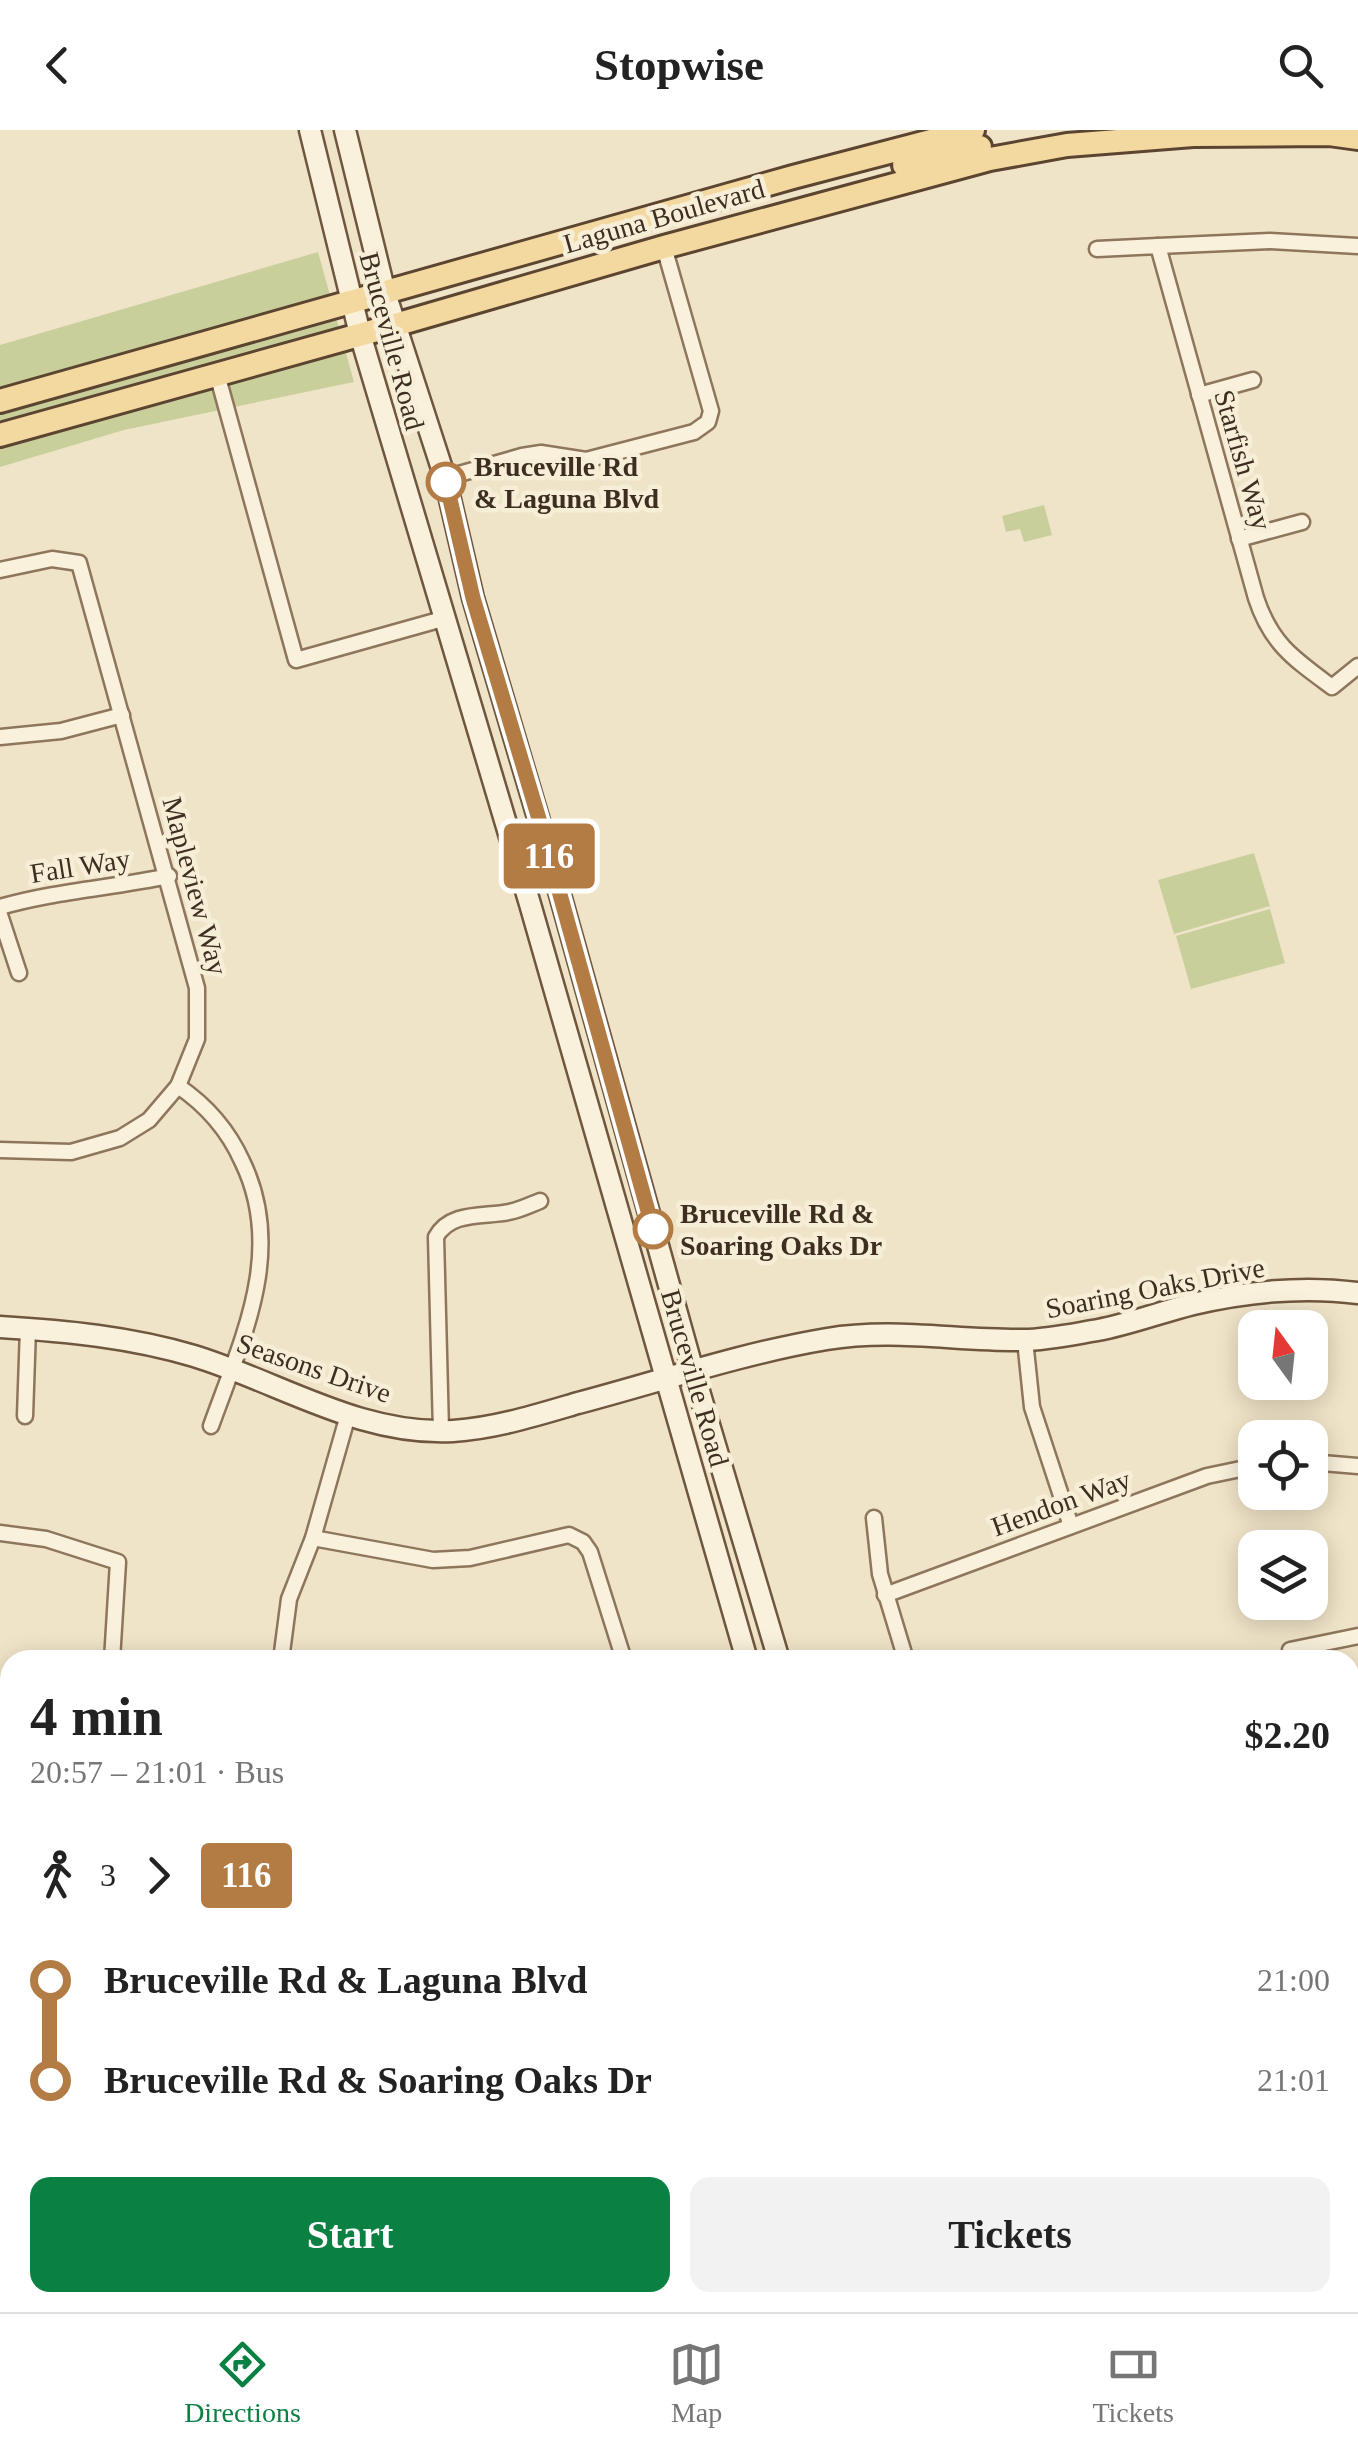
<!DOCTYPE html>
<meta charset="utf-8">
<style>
body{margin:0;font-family:"Times New Roman",serif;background:#f2f2f2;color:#222;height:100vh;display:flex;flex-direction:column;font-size:38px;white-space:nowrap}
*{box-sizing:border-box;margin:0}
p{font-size:32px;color:#767676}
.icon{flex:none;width:55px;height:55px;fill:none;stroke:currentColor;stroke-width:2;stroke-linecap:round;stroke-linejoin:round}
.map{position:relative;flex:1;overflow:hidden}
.details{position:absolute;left:0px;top:1520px;width:1360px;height:662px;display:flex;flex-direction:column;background:#fff;border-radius:30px 30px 0 0;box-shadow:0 5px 25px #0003}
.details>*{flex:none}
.badge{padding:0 20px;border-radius:8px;font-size:35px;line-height:65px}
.needle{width:65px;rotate:345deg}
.buttons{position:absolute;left:1238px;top:1180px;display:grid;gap:20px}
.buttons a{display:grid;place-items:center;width:90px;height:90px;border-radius:20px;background:#fff;box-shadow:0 5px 25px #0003;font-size:50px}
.map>.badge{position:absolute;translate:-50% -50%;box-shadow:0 0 0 5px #fff}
.legs{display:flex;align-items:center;gap:15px;height:110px;padding:0 30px;font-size:32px}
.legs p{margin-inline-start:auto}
.summary{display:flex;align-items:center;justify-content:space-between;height:170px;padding:0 30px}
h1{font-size:55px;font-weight:700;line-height:75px}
.cta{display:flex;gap:20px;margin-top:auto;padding:20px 30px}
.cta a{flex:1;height:115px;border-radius:20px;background:#0b8043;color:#fff;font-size:40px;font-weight:700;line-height:115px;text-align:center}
.cta a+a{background:#f2f2f2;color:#222}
ul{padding:0 30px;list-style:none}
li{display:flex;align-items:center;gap:35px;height:100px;font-size:38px}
li i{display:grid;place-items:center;width:15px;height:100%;margin:0 12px;background:currentColor}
li i::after{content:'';width:25px;height:25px;margin:-12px;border:8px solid;border-radius:50%;background:#fff}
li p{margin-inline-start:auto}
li:first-child i{background:linear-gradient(#0000 50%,currentColor 0)}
li:last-child i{background:linear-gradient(currentColor 50%,#0000 0)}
header{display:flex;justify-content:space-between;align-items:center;height:130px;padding:0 30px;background:#fff;font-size:45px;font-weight:700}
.tab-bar{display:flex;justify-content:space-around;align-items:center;height:140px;border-top:2px solid #e0e0e0;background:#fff;font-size:28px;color:#767676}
.tab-bar a{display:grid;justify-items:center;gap:5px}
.tab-bar .on{color:#0b8043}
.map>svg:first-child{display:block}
</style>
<header><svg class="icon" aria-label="back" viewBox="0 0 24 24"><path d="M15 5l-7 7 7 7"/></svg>Stopwise<svg class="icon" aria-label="search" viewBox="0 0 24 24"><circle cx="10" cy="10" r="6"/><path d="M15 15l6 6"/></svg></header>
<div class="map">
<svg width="1358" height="2182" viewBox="0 0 1358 2182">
<rect width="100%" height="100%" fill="#f0e4c8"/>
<g fill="#c9cf9b">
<path d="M318 122 354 252 124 300 0 337V215Z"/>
<path d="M1044 375 1052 405 1024 412 1020 399 1006 402 1002 386Z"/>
<path d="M1254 723 1270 776 1174 804 1158 750Z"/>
<path d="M1270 779 1285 833 1191 859 1176 806Z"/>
</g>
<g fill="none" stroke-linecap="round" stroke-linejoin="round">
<g stroke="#8d765c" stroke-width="19">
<g id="street">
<path d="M1158 116 1270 111 1358 116"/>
<path d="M1097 119 1158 116 1256 468C1271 514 1294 529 1332 557L1358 536"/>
<path d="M217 244 296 530 446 488"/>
<path d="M1199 265 1253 250"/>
<path d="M445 348 522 326 541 323 586 330 694 302 708 292 711 281 664 117"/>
<path d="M1239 409 1302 392"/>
<path d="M0 440 52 429 79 433 197 858V909L178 956 149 990 120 1008 71 1022 0 1020"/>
<path d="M0 607 61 601 122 585"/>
<path d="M0 777C55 761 112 758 169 746"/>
<path d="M0 785 19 843"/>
<path d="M178 956C206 975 228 1000 242 1031 286 1121 242 1209 211 1296"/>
<path d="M1025 1210 1032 1277 1071 1396"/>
<path d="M25 1286 28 1198"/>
<path d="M441 1301 436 1107C450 1081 484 1087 509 1082 520 1080 530 1075 540 1071"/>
<path d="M1310 1332 1358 1336"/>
<path d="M874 1388 880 1444 906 1530"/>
<path d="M0 1403 46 1409 118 1432 112 1530"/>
<path d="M313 1408 433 1430 470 1428 569 1405 583 1412 590 1422 624 1530"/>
<path d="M885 1465 1207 1346 1255 1336"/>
<path d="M1290 1520 1358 1506"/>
<path d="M281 1530 289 1469 313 1408 348 1285"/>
<path d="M0 1668 10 1667"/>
<path d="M1350 1691 1358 1689"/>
<path d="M0 1840 10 1838"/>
<path d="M1350 1867 1358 1865"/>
<path d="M0 2010 10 2008"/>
<path d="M1350 2060 1358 2054"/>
<path d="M814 2172 817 2182"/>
<path d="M1266 2172 1271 2182"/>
<path d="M126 2182 124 2175 134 2172"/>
<path d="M455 2182 460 2172"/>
<path d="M1109 2182 1132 2172"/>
</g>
</g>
<g stroke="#6f573f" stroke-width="25">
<g id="secondary">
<path d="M310 0 360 204 530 774 747 1530"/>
<path d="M345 0 385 163 445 348 473 468 545 711 693 1241 779 1530"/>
<path d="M0 1197C66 1201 130 1207 194 1226 279 1252 360 1306 453 1301 496 1298 537 1285 578 1273 661 1251 743 1223 827 1209 893 1198 957 1211 1023 1210 1047 1210 1074 1204 1098 1200 1130 1194 1161 1182 1193 1174 1245 1162 1304 1156 1358 1163"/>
<path d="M934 2172 937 2182"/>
<path d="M969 2172 972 2182"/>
</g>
</g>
<g stroke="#5b4430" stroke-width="28">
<g id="primary">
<path d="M904 35 980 17"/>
<path d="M0 271 793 47 973 0"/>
<path d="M0 305 395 195 664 117 990 29 1067 15 1193 5 1329 4 1358 8"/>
</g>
</g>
<use href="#street" stroke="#faf1dc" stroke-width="14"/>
<use href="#secondary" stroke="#faf1dc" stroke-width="20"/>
<use href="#primary" stroke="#f3d9a0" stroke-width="22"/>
</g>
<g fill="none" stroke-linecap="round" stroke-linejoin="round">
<g stroke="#fff" stroke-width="22">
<path id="line-1" d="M446 352 473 468 539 689 653 1099"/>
</g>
<use href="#line-1" stroke="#b27c44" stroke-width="15"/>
</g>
<g fill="#fff" stroke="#b27c44" stroke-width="5">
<circle cx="446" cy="352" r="18"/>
<circle cx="653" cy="1099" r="18"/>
</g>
<g text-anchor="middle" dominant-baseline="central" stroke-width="9" stroke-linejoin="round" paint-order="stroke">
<g font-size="28" fill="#3d2e20" stroke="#f7eed8">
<text transform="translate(664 86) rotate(-16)">Laguna Boulevard</text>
<text transform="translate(392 211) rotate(75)">Bruceville Road</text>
<text transform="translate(1243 330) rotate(74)">Starfish Way</text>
<text transform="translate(80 736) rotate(-9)">Fall Way</text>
<text transform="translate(195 756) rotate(75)">Mapleview Way</text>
<text transform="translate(1155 1158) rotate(-11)">Soaring Oaks Drive</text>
<text transform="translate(314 1238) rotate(19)">Seasons Drive</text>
<text transform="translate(695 1248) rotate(74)">Bruceville Road</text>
<text transform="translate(1061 1373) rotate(-20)">Hendon Way</text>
</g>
<g font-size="28" font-weight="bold" fill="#3d2e20" stroke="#f7eed8" text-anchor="start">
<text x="474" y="336">Bruceville Rd<tspan x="474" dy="32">&amp; Laguna Blvd</tspan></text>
<text x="680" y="1083">Bruceville Rd &amp;<tspan x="680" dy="32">Soaring Oaks Dr</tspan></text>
</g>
</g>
</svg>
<div class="buttons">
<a><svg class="needle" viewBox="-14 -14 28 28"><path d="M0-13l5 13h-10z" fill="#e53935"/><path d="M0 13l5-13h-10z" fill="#767676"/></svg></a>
<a><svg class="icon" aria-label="locate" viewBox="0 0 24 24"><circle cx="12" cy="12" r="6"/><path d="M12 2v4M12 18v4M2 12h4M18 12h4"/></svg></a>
<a><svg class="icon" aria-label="layers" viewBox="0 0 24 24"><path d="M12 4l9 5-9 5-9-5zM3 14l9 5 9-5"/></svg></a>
</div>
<b class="badge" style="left:549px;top:726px;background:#b27c44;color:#fff">116</b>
<section class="details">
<div class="summary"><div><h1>4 min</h1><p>20:57 – 21:01 · Bus</p></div><b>$2.20</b></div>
<div class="legs"><svg class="icon" aria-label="walk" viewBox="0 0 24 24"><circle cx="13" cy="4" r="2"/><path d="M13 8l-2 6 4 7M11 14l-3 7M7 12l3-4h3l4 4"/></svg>3<svg class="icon" aria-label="forward" viewBox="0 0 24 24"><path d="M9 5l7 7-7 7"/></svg><b class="badge" style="background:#b27c44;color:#fff">116</b></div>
<ul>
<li><i style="color:#b27c44"></i><b>Bruceville Rd &amp; Laguna Blvd</b><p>21:00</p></li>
<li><i style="color:#b27c44"></i><b>Bruceville Rd &amp; Soaring Oaks Dr</b><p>21:01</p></li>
</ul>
<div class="cta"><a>Start</a><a>Tickets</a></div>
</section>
</div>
<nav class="tab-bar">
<a class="on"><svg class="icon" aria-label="directions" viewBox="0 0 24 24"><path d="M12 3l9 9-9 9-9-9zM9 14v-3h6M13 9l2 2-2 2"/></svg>Directions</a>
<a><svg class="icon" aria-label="map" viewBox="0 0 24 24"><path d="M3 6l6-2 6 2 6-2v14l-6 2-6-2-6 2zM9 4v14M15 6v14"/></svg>Map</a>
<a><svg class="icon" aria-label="tickets" viewBox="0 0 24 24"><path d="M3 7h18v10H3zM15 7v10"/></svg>Tickets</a>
</nav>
